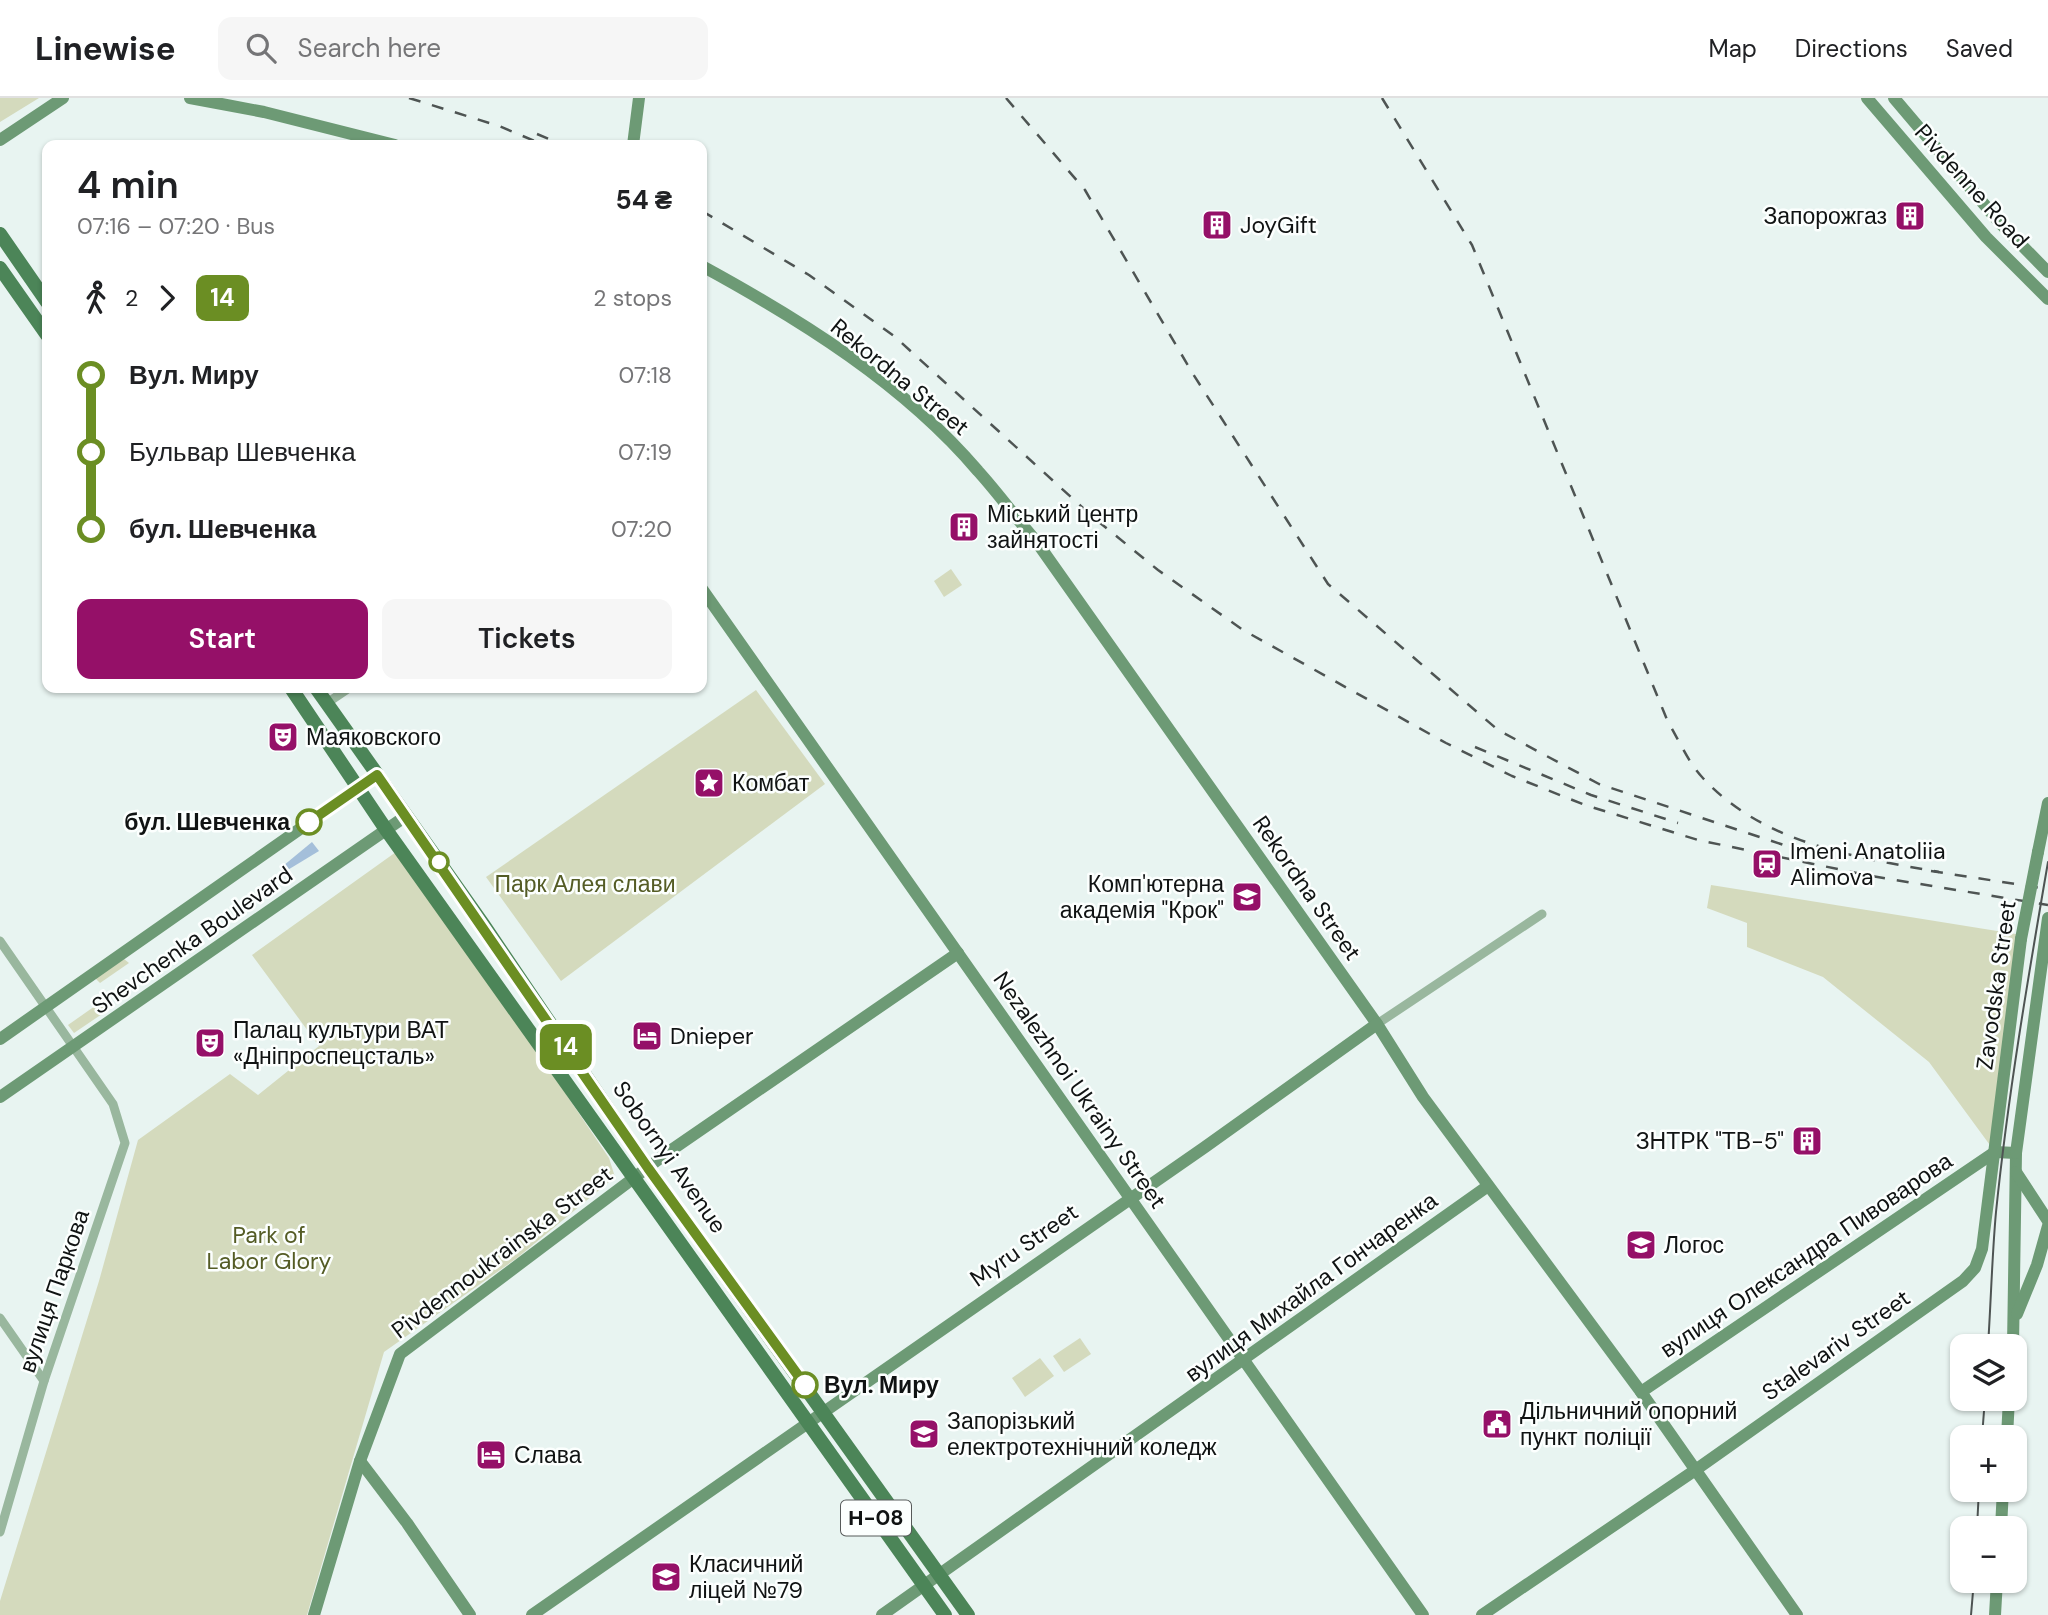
<!DOCTYPE html>
<meta charset="utf-8">
<style>
body{margin:0;font-family:"DM Sans",sans-serif;background:#f6f6f6;color:#202124;height:100vh;display:flex;flex-direction:column;font-size:26px;white-space:nowrap}
*{box-sizing:border-box;margin:0}
p{font-size:23px;color:#757577}
.icon{flex:none;width:38px;height:38px;fill:none;stroke:currentColor;stroke-width:2;stroke-linecap:round;stroke-linejoin:round}
.map{position:relative;flex:1;overflow:hidden}
.sheet{position:absolute;left:42px;top:42px;width:665px;height:553px;display:flex;flex-direction:column;background:#fff;border-radius:14px;box-shadow:0 2px 5px #0004}
.sheet>*{flex:none}
.badge{padding:0 14px;border-radius:10px;font-size:24px;line-height:46px}
.tools{position:absolute;left:1950px;top:1236px;display:grid;gap:14px}
.tools a{display:grid;place-items:center;width:77px;height:77px;border-radius:14px;background:#fff;box-shadow:0 2px 5px #0004;font-size:35px}
.map>.badge{position:absolute;translate:-50% -50%;box-shadow:0 0 0 4px #fff}
.legs{display:flex;align-items:center;gap:10px;height:77px;padding:0 35px;font-size:23px}
.legs p{margin-inline-start:auto}
.overview{display:flex;align-items:center;justify-content:space-between;height:119px;padding:0 35px}
h1{font-size:38px;font-weight:600;line-height:52px}
.action{display:flex;gap:14px;margin-top:auto;padding:14px 35px}
.action a{flex:1;height:80px;border-radius:14px;background:#951068;color:#fff;font-size:28px;font-weight:600;line-height:80px;text-align:center}
.action a+a{background:#f6f6f6;color:#202124}
ul{padding:0 35px;list-style:none}
li{display:flex;align-items:center;gap:24px;height:77px;font-size:26px}
li i{display:grid;place-items:center;width:10px;height:100%;margin:0 9px;background:currentColor}
li i::after{content:'';width:18px;height:18px;margin:-9px;border:5px solid;border-radius:50%;background:#fff}
li p{margin-inline-start:auto}
li:first-child i{background:linear-gradient(#0000 50%,currentColor 0)}
li:last-child i{background:linear-gradient(currentColor 50%,#0000 0)}
header{display:flex;align-items:center;gap:42px;box-sizing:border-box;height:98px;padding:0 35px;background:#fff;border-bottom:2px solid #e0e0e0}
header strong{font-size:33px}
nav{display:flex;gap:38px;margin-inline-start:auto;font-size:24px}
.search{width:490px;height:63px;background:#f6f6f6;display:flex;align-items:center;gap:18px;box-sizing:border-box;padding:0 24px;border-radius:14px;color:#757577;font-size:26px}
.map>svg:first-child{display:block}
</style>
<header>
<strong>Linewise</strong>
<div class="search"><svg class="icon" aria-label="search" viewBox="0 0 24 24"><circle cx="10" cy="10" r="6"/><path d="M15 15l6 6"/></svg>Search here</div>
<nav><a>Map</a><a>Directions</a><a>Saved</a></nav>
</header>
<div class="map">
<svg width="2048" height="1517" viewBox="0 0 2048 1517">
<rect width="100%" height="100%" fill="#e8f4f1"/>
<g fill="#d4dabd">
<path d="M0 0H39L0 24Z"/>
<path d="M951 471 962 487 944 499 934 483Z"/>
<path d="M756 592 825 686 561 883 486 779Z"/>
<path d="M396 754 477 864 609 1060 615 1079 517 1160 384 1254 307 1517H0V1503L99 1183 138 1042 230 976 258 997 319 948 252 857Z"/>
<path d="M1711 787 2022 837 1995 1054 1929 964 1823 879 1747 849V825L1707 810Z"/>
<path d="M124 861 129 865 100 885 95 880Z"/>
<path d="M105 901 109 905 105 914 74 935 68 927Z"/>
<path d="M1080 1240 1091 1256 1064 1274 1053 1258Z"/>
<path d="M1040 1260 1054 1278 1025 1299 1012 1280Z"/>
</g>
<path fill="#a4bfda" d="M312 744 319 753 286 773 283 768Z"/>
<g fill="none" stroke-linecap="round" stroke-linejoin="round">
<g stroke="#99b79e" stroke-width="9">
<path d="M327 605 349 590"/>
<path d="M0 843 113 1006 125 1045 44 1283 0 1434"/>
<path d="M1377 926 1542 816"/>
<path d="M0 1220 44 1283"/>
</g>
<g stroke="#6d9a75" stroke-width="12">
<path d="M190 0 264 14 395 47"/>
<path d="M1867 0 1986 139 2048 201"/>
<path d="M1894 0 2000 125 2048 174"/>
<path d="M0 42 63 0"/>
<path d="M633 47 639 0"/>
<path d="M702 168C801 222 904 286 978 373 998 395 1016 420 1036 443L1377 926 1423 999 1641 1294 1797 1517"/>
<path d="M702 491 1423 1517"/>
<path d="M2038 754 2048 705"/>
<path d="M0 941 377 677"/>
<path d="M0 999 406 718"/>
<path d="M1995 1054 2016 1055 2013 1248"/>
<path d="M2016 1055 2048 820"/>
<path d="M2016 1074 2048 1123"/>
<path d="M2017 1216 2037 1167 2048 1128"/>
<path d="M1641 1294 1995 1054"/>
<path d="M2007 1339 2009 1300"/>
<path d="M360 1363 407 1425 470 1517"/>
<path d="M2001 1430 2003 1391"/>
<path d="M314 1517 360 1363 400 1256 667 1055 958 855"/>
<path d="M532 1517 1205 1049 1377 926"/>
<path d="M882 1517 1488 1088"/>
<path d="M1482 1517 1694 1373 1963 1183 1975 1170 1982 1151 2021 841"/>
<path d="M1995 1517 1997 1482"/>
</g>
<g stroke="#4c8558" stroke-width="14">
<path d="M0 136 47 204"/>
<path d="M0 170 47 237"/>
<path d="M291 590 387 733 945 1517"/>
<path d="M316 590 483 826 648 1070 968 1517"/>
</g>
<g stroke="#4e5453" stroke-width="2">
<path d="M1988 1248C1991 1203 1992 1158 1996 1114 2008 997 2028 880 2048 764"/>
<path d="M1982 1339 1985 1300"/>
<path d="M1977 1430 1979 1391"/>
<path d="M1971 1517 1974 1482"/>
</g>
<g stroke="#4e5453" stroke-width="2.5" stroke-dasharray="12 12" stroke-linecap="butt">
<path d="M409 0 499 28 544 47"/>
<path d="M1006 0 1085 92 1193 276 1328 486 1498 632 1599 686 1808 755"/>
<path d="M1382 0 1472 147 1668 624C1679 642 1688 664 1702 679 1763 746 1855 759 1939 774"/>
<path d="M537 36 563 47"/>
<path d="M702 113 809 177 894 238 1094 420 1158 472 1243 532 1446 645 1512 678 1585 707 1698 742 1871 778 2048 807"/>
<path d="M1475 649 1591 697 1678 725"/>
<path d="M1931 773 2048 791"/>
</g>
<path stroke="#6d9a75" stroke-width="12" d="M2021 841 2038 754"/>
</g>
<g fill="none" stroke-linecap="round" stroke-linejoin="round">
<g stroke="#fff" stroke-width="16">
<path id="line-1" d="M309 724 377 677 648 1070 805 1287"/>
</g>
<use href="#line-1" stroke="#6b8e23" stroke-width="10"/>
</g>
<defs>
<g id="building-square" transform="scale(1.575)"><rect x="-9" y="-9" width="18" height="18" rx="4" fill="#951068" stroke="#fcfffe"/><path d="M-4-6H4V6H1V3H-1V6H-4ZM-2.5-4.3h1.7v1.8h-1.7ZM.8-4.3h1.7v1.8H.8ZM-2.5-1h1.7V.8h-1.7ZM.8-1h1.7V.8H.8Z" fill="#fff"/></g>
<g id="theatre-square" transform="scale(1.575)"><rect x="-9" y="-9" width="18" height="18" rx="4" fill="#951068" stroke="#fcfffe"/><path d="M-5-5.5Q0-4 5-5.5V0Q5 5 0 6Q-5 5-5 0ZM-3.3-2.5H-1v1.5H-3.3ZM1-2.5H3.3v1.5H1ZM-2.8 1Q0 5.5 2.8 1Z" fill="#fff"/></g>
<g id="sight-square" transform="scale(1.575)"><rect x="-9" y="-9" width="18" height="18" rx="4" fill="#951068" stroke="#fcfffe"/><path d="M0-6L1.8-2.2L6-1.7L2.9 1.2L3.7 5.4L0 3.3L-3.7 5.4L-2.9 1.2L-6-1.7L-1.8-2.2Z" fill="#fff"/></g>
<g id="station-square" transform="scale(1.575)"><rect x="-9" y="-9" width="18" height="18" rx="4" fill="#951068" stroke="#fcfffe"/><path d="M-3-6H3Q5-6 5-4V2Q5 4 3 4L4.5 6H3L1.5 4h-3L-3 6H-4.5L-3 4Q-5 4-5 2V-4Q-5-6-3-6ZM-3.5-4v3h7v-3ZM-3.5 1v1.5H-2V1ZM2 1v1.5H3.5V1Z" fill="#fff"/></g>
<g id="school-square" transform="scale(1.575)"><rect x="-9" y="-9" width="18" height="18" rx="4" fill="#951068" stroke="#fcfffe"/><path d="M0-5L7-2L0 1L-7-2ZM-4 1L0 2.5L4 1V4Q0 6-4 4Z" fill="#fff"/></g>
<g id="hotel-square" transform="scale(1.575)"><rect x="-9" y="-9" width="18" height="18" rx="4" fill="#951068" stroke="#fcfffe"/><path d="M-6-4.5h1.5V1H6V5H4.5V3h-9V5H-6ZM-4 0a1.8 1.8 0 1 1 3.6 0ZM.5 0V-2.5h3Q6-2.5 6 0Z" fill="#fff"/></g>
<g id="civic-square" transform="scale(1.575)"><rect x="-9" y="-9" width="18" height="18" rx="4" fill="#951068" stroke="#fcfffe"/><path d="M-.6-6.5H3V-4.5H.6V-3L4-1V1h2V6H-6V1h2V-1L-.6-3ZM-1.2 2.5V6h2.4V2.5Z" fill="#fff"/></g>
<g id="university-square" transform="scale(1.575)"><rect x="-9" y="-9" width="18" height="18" rx="4" fill="#951068" stroke="#fcfffe"/><path d="M0-5L7-2L0 1L-7-2ZM-4 1L0 2.5L4 1V4Q0 6-4 4Z" fill="#fff"/></g>
</defs>
<g fill-rule="evenodd">
<use href="#building-square" x="1910" y="118"/>
<use href="#building-square" x="1217" y="127"/>
<use href="#building-square" x="964" y="429"/>
<use href="#theatre-square" x="283" y="639"/>
<use href="#sight-square" x="709" y="685"/>
<use href="#station-square" x="1767" y="766"/>
<use href="#school-square" x="1247" y="799"/>
<use href="#hotel-square" x="647" y="938"/>
<use href="#theatre-square" x="210" y="945"/>
<use href="#building-square" x="1807" y="1043"/>
<use href="#school-square" x="1641" y="1147"/>
<use href="#civic-square" x="1497" y="1326"/>
<use href="#university-square" x="924" y="1336"/>
<use href="#hotel-square" x="491" y="1357"/>
<use href="#school-square" x="666" y="1479"/>
</g>
<g fill="#fff" stroke="#6b8e23" stroke-width="3.5">
<circle cx="309" cy="724" r="12"/>
<circle cx="439" cy="764" r="9"/>
<circle cx="805" cy="1287" r="12"/>
</g>
<g text-anchor="middle" dominant-baseline="central" stroke-width="5" stroke-linejoin="round" paint-order="stroke">
<rect fill="#fcfffe" stroke="#575a5a" stroke-width="2" x="841" y="1402.5" width="70" height="35" rx="5"/>
<g font-size="21" font-weight="bold" fill="#101313">
<text x="876" y="1420">Н-08</text>
</g>
<g font-size="23" fill="#101313" stroke="#fcfffe">
<text transform="translate(1972 88) rotate(48)">Pivdenne Road</text>
<text transform="translate(900 279) rotate(39)">Rekordna Street</text>
<text transform="translate(1307 790) rotate(55)">Rekordna Street</text>
<text transform="translate(192 842) rotate(-35)">Shevchenka Boulevard</text>
<text transform="translate(1996 887) rotate(-82)">Zavodska Street</text>
<text transform="translate(1080 992) rotate(55)">Nezalezhnoi Ukrainy Street</text>
<text transform="translate(670 1059) rotate(55)">Sobornyi Avenue</text>
<text transform="translate(1024 1147) rotate(-35)">Myru Street</text>
<text transform="translate(502 1154) rotate(-37)">Pivdennoukrainska Street</text>
<text transform="translate(1806 1157) rotate(-34)">вулиця Олександра Пивоварова</text>
<text transform="translate(1311 1189) rotate(-36)">вулиця Михайла Гончаренка</text>
<text transform="translate(54 1193) rotate(-71)">вулиця Паркова</text>
<text transform="translate(1836 1247) rotate(-35)">Stalevariv Street</text>
</g>
<g font-size="23" fill="#101313" stroke="#fcfffe" text-anchor="start">
<text x="1887" y="118" text-anchor="end">Запорожгаз</text>
<text x="1240" y="127">JoyGift</text>
<text x="987" y="416">Міський центр<tspan x="987" dy="26">зайнятості</tspan></text>
<text x="306" y="639">Маяковского</text>
<text x="732" y="685">Комбат</text>
<text x="1790" y="753">Imeni Anatoliia<tspan x="1790" dy="26">Alimova</tspan></text>
<text x="1224" y="786" text-anchor="end">Комп'ютерна<tspan x="1224" dy="26">академія "Крок"</tspan></text>
<text x="233" y="932">Палац культури ВАТ<tspan x="233" dy="26">«Дніпроспецсталь»</tspan></text>
<text x="670" y="938">Dnieper</text>
<text x="1784" y="1043" text-anchor="end">ЗНТРК "ТВ-5"</text>
<text x="1664" y="1147">Логос</text>
<text x="1520" y="1313">Дільничний опорний<tspan x="1520" dy="26">пункт поліції</tspan></text>
<text x="947" y="1323">Запорізький<tspan x="947" dy="26">електротехнічний коледж</tspan></text>
<text x="514" y="1357">Слава</text>
<text x="689" y="1466">Класичний<tspan x="689" dy="26">ліцей №79</tspan></text>
</g>
<g font-size="23" font-weight="bold" fill="#101313" stroke="#fcfffe" text-anchor="end">
<text x="290" y="724">бул. Шевченка</text>
<text x="824" y="1287" text-anchor="start">Вул. Миру</text>
</g>
<g font-size="23" fill="#545c25" stroke="#fcfffe">
<text x="585" y="786">Парк Алея слави</text>
<text x="269" y="1137">Park of<tspan x="269" dy="26">Labor Glory</tspan></text>
</g>
</g>
</svg>
<div class="tools">
<a><svg class="icon" aria-label="layers" viewBox="0 0 24 24"><path d="M12 4l9 5-9 5-9-5zM3 14l9 5 9-5"/></svg></a>
<a>+</a>
<a>−</a>
</div>
<b class="badge" style="left:566px;top:949px;background:#6b8e23;color:#fff">14</b>
<section class="sheet">
<div class="overview"><div><h1>4 min</h1><p>07:16 – 07:20 · Bus</p></div><b>54 ₴</b></div>
<div class="legs"><svg class="icon" aria-label="walk" viewBox="0 0 24 24"><circle cx="13" cy="4" r="2"/><path d="M13 8l-2 6 4 7M11 14l-3 7M7 12l3-4h3l4 4"/></svg>2<svg class="icon" aria-label="forward" viewBox="0 0 24 24"><path d="M9 5l7 7-7 7"/></svg><b class="badge" style="background:#6b8e23;color:#fff">14</b><p>2 stops</p></div>
<ul>
<li><i style="color:#6b8e23"></i><b>Вул. Миру</b><p>07:18</p></li>
<li><i style="color:#6b8e23"></i><span>Бульвар Шевченка</span><p>07:19</p></li>
<li><i style="color:#6b8e23"></i><b>бул. Шевченка</b><p>07:20</p></li>
</ul>
<div class="action"><a>Start</a><a>Tickets</a></div>
</section>
</div>
